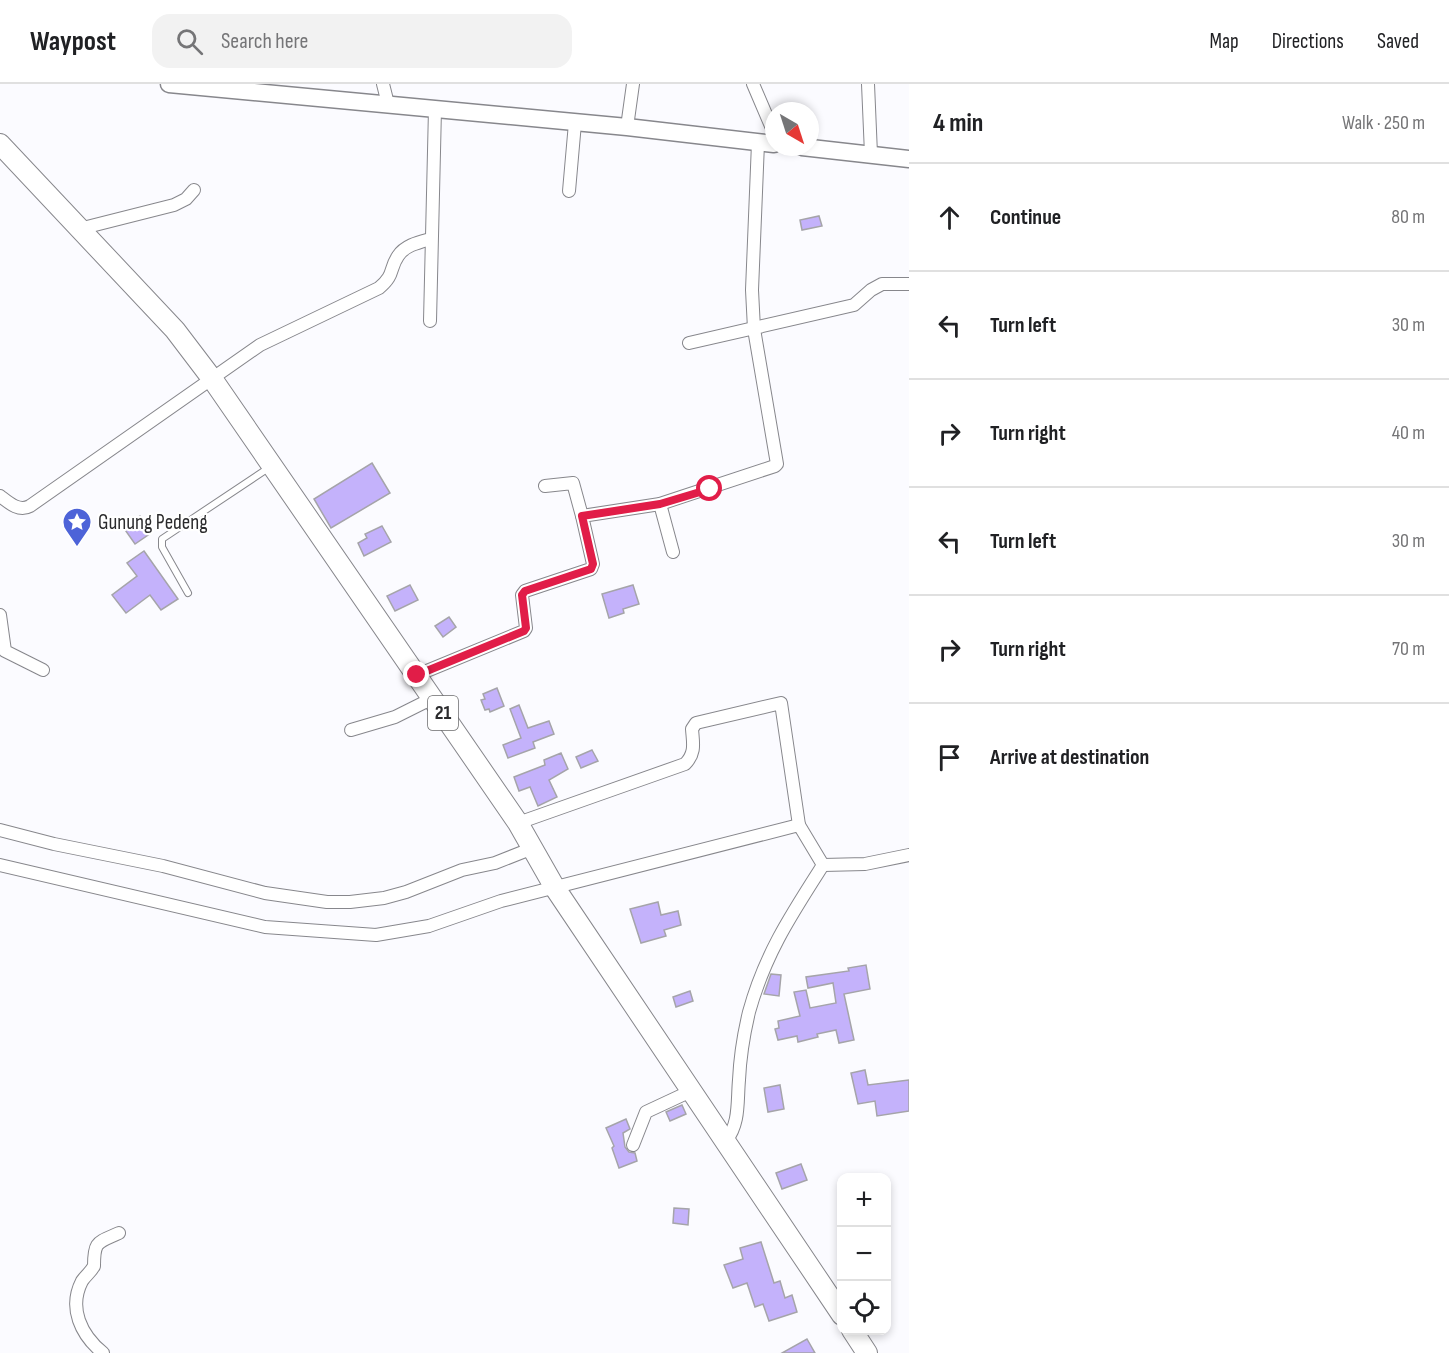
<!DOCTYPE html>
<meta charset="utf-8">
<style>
:root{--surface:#fff;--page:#f2f2f2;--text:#202124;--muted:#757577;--line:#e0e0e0}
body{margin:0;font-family:"Sofia Sans Condensed",sans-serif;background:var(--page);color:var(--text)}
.controls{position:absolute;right:18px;bottom:18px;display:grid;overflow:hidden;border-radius:12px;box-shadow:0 3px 9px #0003}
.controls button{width:54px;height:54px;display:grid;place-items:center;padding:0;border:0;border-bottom:2px solid var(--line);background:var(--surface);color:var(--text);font:30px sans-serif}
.compass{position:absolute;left:765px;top:18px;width:54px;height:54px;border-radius:50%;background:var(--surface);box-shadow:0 3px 9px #0003;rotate:141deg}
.stop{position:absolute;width:18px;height:18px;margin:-14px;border:4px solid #e11d48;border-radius:50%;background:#fff}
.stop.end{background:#e11d48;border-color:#fff;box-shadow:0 2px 6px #0008}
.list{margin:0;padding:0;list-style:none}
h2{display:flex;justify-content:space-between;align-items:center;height:78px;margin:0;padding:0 24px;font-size:26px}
h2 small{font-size:20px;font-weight:400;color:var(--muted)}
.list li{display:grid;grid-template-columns:39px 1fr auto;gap:18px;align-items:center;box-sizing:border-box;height:108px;padding:0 24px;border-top:2px solid var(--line)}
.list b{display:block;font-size:22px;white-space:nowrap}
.list em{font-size:20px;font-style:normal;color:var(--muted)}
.icon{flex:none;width:33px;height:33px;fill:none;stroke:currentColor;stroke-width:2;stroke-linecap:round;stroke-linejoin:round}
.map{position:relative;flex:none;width:909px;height:1269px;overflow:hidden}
header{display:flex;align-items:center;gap:36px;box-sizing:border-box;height:84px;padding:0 30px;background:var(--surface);border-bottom:2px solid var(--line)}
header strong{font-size:28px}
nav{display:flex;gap:33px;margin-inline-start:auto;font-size:21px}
.search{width:420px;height:54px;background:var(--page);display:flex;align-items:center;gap:15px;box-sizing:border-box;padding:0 21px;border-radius:18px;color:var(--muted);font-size:22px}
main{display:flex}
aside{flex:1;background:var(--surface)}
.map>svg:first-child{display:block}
</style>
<header>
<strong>Waypost</strong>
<div class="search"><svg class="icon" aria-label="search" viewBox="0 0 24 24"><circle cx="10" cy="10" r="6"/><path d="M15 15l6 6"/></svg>Search here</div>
<nav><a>Map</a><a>Directions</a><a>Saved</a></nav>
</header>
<main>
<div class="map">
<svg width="909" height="1269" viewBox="0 0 909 1269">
<rect width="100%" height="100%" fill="#fbfbff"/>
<!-- building -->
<g fill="#c4b2fb" stroke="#a5a4a9" stroke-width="1.5">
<path d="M819 132 822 142 802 146 800 136Z"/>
<path d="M372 379 390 409 331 444 314 415Z"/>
<path d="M140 432 151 449 135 460 123 443Z"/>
<path d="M382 442 391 458 364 472 358 459 367 454 365 450Z"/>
<path d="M144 467 178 515 161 526 150 511 126 529 112 511 137 492 127 479Z"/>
<path d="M410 501 418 516 395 527 387 512Z"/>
<path d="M633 501 639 520 623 525 624 529 609 534 602 510Z"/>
<path d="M449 533 456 543 443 553 435 542Z"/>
<path d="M497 604 504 622 490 628 489 625 485 626 481 616 485 615 483 610Z"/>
<path d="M519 621 528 644 549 637 554 650 533 658 535 664 508 674 503 661 521 654 510 625Z"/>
<path d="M592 666 598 677 581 684 576 673Z"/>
<path d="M561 669 568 685 549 696 557 713 538 722 530 703 519 707 514 693 545 681 544 676Z"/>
<path d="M658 818 661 831 678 827 681 841 664 846 666 852 641 859 630 825Z"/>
<path d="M866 881 870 905 844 910 854 956 839 959 836 946 817 950 818 953 798 958 797 952 778 956 775 945 779 944 778 937 800 932 794 908 806 906 810 924 836 919 833 899 808 904 806 893 849 887 848 884Z"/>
<path d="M771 890 781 891 779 912 764 910Z"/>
<path d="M690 907 693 917 676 923 673 913Z"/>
<path d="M865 986 868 1001 909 996V1027L877 1032 875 1017 858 1020 851 989Z"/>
<path d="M780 1001 784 1025 768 1028 764 1004Z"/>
<path d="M682 1021 686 1030 670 1037 666 1028Z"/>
<path d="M626 1035 630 1045 623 1049 625 1063 629 1068 635 1069 637 1077 619 1084 612 1064 614 1062 606 1044Z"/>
<path d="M801 1080 807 1096 782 1105 776 1089Z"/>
<path d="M674 1124 689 1125 688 1141 673 1139Z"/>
<path d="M761 1158 774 1199 780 1197 785 1214 792 1211 797 1228 769 1237 763 1220 755 1223 747 1199 733 1204 724 1181 743 1175 740 1164Z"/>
<path d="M807 1255 815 1269H782Z"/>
</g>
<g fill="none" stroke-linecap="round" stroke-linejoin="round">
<!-- service casing -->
<g stroke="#87878c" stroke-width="8">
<path id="service" d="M188 509 162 463V455L270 383"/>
</g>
<!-- minor casing -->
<g stroke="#87878c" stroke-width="14">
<g id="minor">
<path d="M383 0 388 20"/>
<path d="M753 0 774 49"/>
<path d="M868 0 871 70"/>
<path d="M627 43 633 0"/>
<path d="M569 107 575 39"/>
<path d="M79 145 174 121 186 115 194 106"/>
<path d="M430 237 435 25"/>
<path d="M689 259 854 221 871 206 882 200H909"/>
<path d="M545 402 573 399 582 432"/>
<path d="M0 412C9 419 19 428 30 422L260 261 379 204C395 191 389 185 398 172 405 161 420 158 431 155"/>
<path d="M660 420 673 468"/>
<path d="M0 531 5 567 43 586"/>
<path d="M417 591 524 547 526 544 522 511 525 507 591 485 593 480 582 432 660 420 775 382 777 380 754 245 752 206 758 59"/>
<path d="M351 646 395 633 433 614"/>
<path d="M518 739 685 680C696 669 693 659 692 645L696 639 781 619 799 741"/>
<path d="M0 746 54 760 163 782 265 809 327 818H350L384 814 406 808 462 786 495 779 533 764"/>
<path d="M0 781 265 843 376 851 429 842 501 817 799 741 823 781C791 831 765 870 749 928 744 949 740 974 739 996 737 1018 740 1039 726 1057"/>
<path d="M823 781 865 780 909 771"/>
<path d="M633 1061 646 1028 691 1007"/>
<path d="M103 1269C81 1251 68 1224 82 1197 86 1191 91 1188 94 1182 94 1157 97 1159 119 1149"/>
</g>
</g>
<!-- secondary casing -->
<g stroke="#87878c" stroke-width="19">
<g id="secondary">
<path d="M169 0 627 43 774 60"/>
<path d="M802 63 909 75"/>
</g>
</g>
<!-- trunk casing -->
<g stroke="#87878c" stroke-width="22">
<g id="trunk">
<path d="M0 60 175 246 213 296 518 739 555 804 842 1231"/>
<path d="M852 1246 867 1269"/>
</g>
</g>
<!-- service -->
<use href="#service" stroke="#fff" stroke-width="6"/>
<!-- minor -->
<use href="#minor" stroke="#fff" stroke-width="12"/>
<!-- secondary -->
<use href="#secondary" stroke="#fff" stroke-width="16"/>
<!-- trunk -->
<use href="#trunk" stroke="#fff" stroke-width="20"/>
</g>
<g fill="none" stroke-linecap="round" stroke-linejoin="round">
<!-- route -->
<path stroke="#e11d48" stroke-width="8" d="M417 591 524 547 526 544 522 511 525 507 591 485 593 480 582 432 660 420 710 405"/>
</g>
<!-- icons -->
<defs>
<g id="sight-pin" transform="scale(1.5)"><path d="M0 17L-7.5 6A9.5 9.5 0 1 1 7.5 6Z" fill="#4d63d8" stroke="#fff"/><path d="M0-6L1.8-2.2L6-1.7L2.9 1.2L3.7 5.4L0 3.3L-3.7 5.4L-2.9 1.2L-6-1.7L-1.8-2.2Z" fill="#fff"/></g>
</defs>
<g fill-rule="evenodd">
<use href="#sight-pin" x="77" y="438"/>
</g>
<g text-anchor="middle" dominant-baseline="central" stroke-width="4.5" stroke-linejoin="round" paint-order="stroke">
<!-- shield labels -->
<rect fill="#fff" stroke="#6b6b6c" stroke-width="1.5" x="428" y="612" width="30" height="34" rx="4.5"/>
<g font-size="20" font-weight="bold" fill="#2b2b2d">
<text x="443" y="629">21</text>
</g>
<!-- poi labels -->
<g font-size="21" fill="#2b2b2d" stroke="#fff" text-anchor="start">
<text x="98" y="438">Gunung Pedeng</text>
</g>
</g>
</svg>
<div class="controls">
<button>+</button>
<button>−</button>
<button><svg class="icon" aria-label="locate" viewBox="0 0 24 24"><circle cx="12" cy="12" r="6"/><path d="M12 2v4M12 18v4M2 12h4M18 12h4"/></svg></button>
</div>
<svg class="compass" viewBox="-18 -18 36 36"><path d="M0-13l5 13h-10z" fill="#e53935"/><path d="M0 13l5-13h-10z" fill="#757577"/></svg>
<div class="stop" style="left:710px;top:405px"></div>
<div class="stop end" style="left:417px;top:591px"></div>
</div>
<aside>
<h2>4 min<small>Walk · 250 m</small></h2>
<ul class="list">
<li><svg class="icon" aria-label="ahead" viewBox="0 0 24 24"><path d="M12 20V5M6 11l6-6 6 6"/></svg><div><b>Continue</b></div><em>80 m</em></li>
<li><svg class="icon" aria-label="left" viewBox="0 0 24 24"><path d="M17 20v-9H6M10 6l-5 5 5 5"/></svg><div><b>Turn left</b></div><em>30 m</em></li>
<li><svg class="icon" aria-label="right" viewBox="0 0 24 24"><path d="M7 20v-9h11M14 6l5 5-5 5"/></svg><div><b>Turn right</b></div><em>40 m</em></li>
<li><svg class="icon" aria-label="left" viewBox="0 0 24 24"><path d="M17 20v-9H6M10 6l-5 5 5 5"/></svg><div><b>Turn left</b></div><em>30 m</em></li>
<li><svg class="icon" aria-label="right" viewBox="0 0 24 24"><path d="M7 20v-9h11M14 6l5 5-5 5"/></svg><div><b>Turn right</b></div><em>70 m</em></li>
<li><svg class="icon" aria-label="arrive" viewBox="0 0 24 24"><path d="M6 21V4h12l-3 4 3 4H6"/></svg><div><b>Arrive at destination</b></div></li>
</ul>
</aside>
</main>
